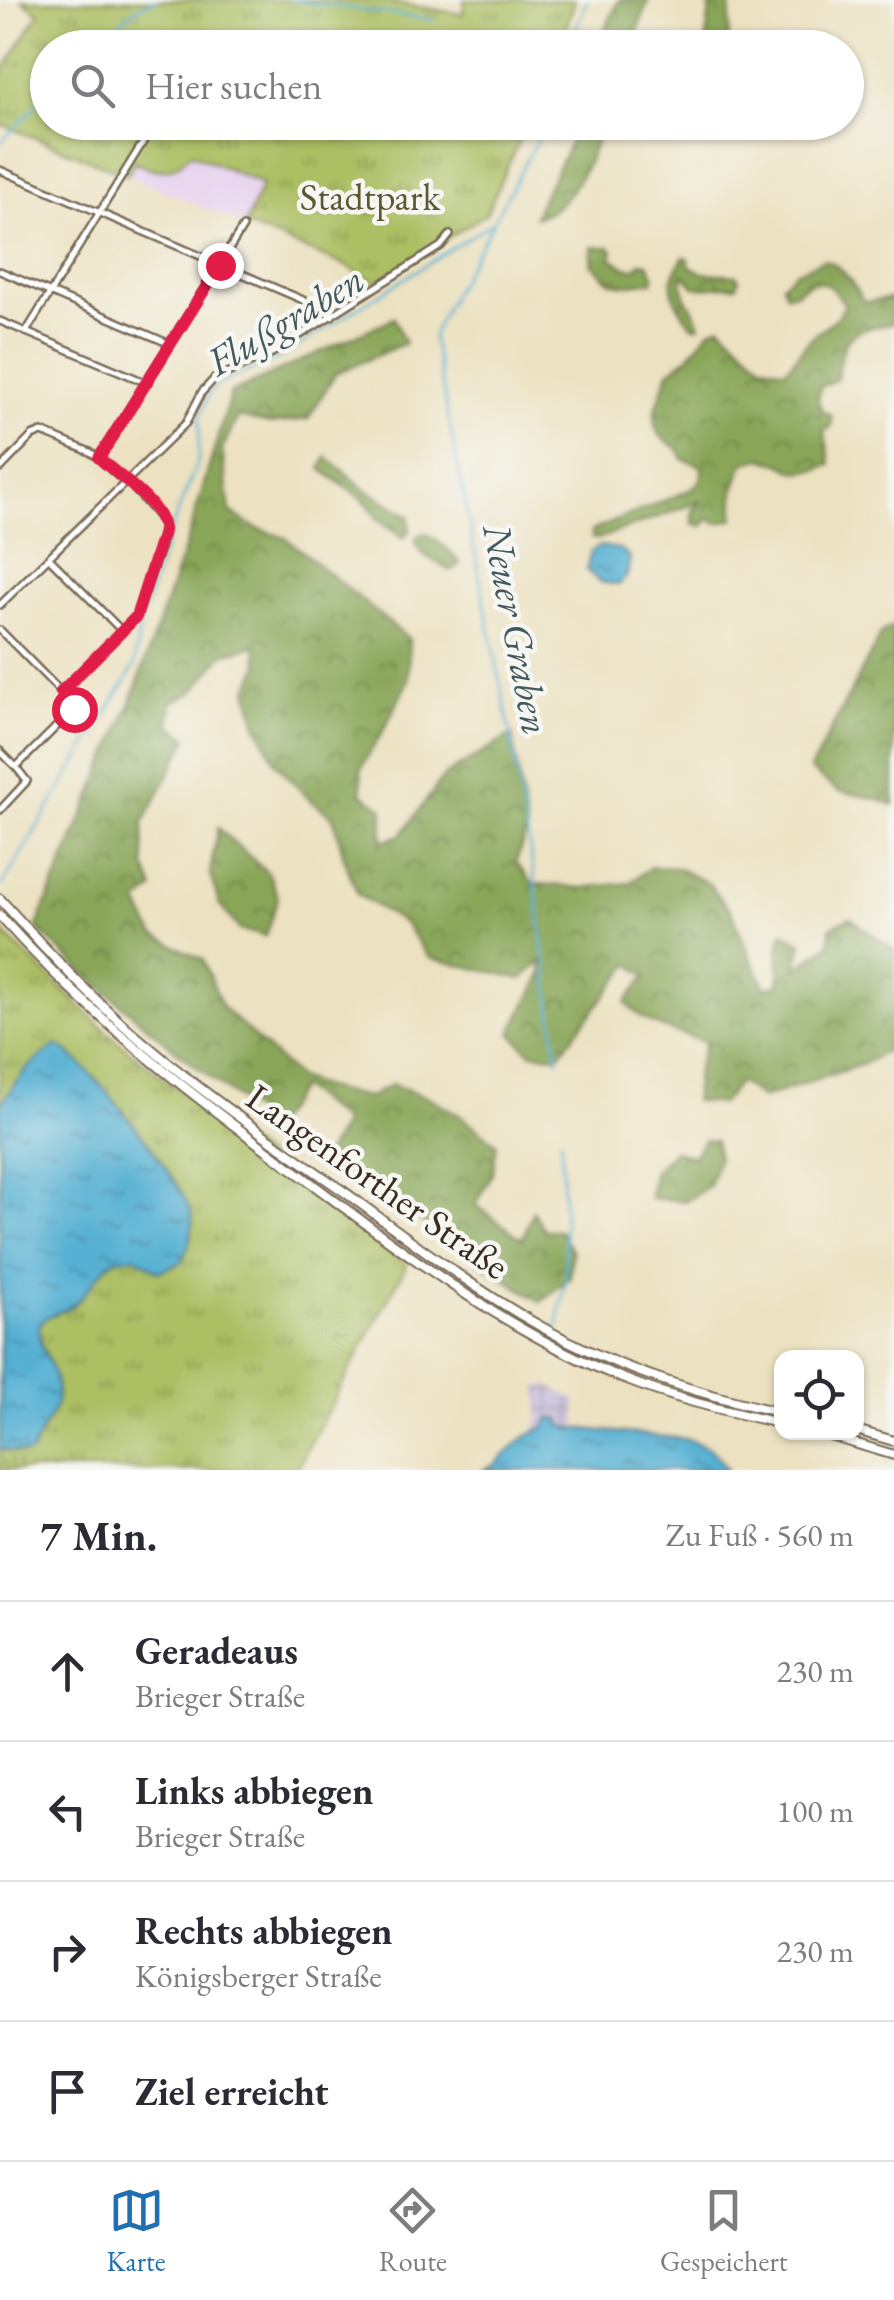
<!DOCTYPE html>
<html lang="de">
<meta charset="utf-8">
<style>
:root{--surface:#fff;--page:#f7f7f7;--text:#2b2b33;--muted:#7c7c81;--line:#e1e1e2;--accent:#1f6fb2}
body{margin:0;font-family:"EB Garamond",serif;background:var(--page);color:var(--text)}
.controls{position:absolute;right:30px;bottom:30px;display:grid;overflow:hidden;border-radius:20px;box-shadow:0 2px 8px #0004}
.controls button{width:90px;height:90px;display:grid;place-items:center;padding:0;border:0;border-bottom:2px solid var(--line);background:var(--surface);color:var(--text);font:50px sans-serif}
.stop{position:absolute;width:30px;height:30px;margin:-22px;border:8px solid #e11d48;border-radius:50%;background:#fff}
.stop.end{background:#e11d48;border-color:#fff;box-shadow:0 2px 10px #0008}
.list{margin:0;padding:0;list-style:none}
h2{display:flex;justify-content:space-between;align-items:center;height:130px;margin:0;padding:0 40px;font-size:42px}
h2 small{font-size:32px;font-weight:400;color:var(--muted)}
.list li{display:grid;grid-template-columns:65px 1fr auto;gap:30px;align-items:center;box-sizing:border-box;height:140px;padding:0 40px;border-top:2px solid var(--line)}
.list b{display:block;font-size:38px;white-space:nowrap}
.list p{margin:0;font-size:32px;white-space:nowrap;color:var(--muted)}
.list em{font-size:32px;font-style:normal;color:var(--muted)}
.icon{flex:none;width:55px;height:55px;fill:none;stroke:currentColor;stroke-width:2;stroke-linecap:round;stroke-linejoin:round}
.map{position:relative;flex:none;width:894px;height:1470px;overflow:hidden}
.search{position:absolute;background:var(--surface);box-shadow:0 2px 8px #0004;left:30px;right:30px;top:30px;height:110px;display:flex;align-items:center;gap:25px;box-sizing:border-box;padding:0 35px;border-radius:55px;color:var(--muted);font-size:38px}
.sheet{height:690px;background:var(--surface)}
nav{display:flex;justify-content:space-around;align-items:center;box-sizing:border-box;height:140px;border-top:2px solid var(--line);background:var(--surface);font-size:28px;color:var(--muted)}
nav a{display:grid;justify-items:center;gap:5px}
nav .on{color:var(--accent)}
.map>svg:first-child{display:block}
</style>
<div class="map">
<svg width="894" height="1470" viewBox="0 0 894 1470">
<defs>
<pattern id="industrial-grid" width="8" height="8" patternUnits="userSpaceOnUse" patternTransform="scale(2.5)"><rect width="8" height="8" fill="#c8bfd8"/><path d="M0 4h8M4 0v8" fill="none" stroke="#ada4b9"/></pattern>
<pattern id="forest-crowns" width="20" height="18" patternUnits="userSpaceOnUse" patternTransform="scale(2.5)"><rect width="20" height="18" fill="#89a659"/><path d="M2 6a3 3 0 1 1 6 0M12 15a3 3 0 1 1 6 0" fill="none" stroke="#718749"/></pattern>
<pattern id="park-tufts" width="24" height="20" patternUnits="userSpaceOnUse" patternTransform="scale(2.5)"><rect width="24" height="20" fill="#acbf63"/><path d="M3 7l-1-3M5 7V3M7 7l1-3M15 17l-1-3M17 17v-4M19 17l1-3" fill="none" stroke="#8d9b51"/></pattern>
<pattern id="water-ripples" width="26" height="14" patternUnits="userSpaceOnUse" patternTransform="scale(2.5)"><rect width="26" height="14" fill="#55b0d3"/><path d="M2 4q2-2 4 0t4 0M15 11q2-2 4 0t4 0" fill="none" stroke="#488fab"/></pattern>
</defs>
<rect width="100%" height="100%" fill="#f6f6f2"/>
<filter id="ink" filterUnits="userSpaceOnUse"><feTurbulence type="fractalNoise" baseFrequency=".01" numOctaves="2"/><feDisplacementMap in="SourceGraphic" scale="20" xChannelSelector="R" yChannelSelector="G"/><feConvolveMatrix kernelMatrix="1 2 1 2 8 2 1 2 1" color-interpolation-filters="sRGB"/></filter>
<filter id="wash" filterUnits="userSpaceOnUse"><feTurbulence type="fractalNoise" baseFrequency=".0048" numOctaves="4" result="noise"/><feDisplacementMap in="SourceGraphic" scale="40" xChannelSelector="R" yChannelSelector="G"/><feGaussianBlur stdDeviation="2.25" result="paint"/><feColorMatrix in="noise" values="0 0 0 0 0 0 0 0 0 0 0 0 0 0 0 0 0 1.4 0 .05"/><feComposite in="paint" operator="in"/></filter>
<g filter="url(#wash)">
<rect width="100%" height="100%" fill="#ece1c0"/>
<!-- built -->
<path fill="#e7d2ef" d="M190 153 262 184 245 225 127 175 135 162Z"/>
<!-- industrial -->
<path fill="url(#industrial-grid)" d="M538 1386H549L576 1400 577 1428H544L535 1431 539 1419Z"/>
<!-- forest -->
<g fill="url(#forest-crowns)" stroke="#62683c" stroke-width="2.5">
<path d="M619 0H649L631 47H597Z"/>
<path d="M711 0H731L728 47H705Z"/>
<path d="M575 123H603C592 154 572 211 534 217 545 184 569 157 575 123Z"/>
<path d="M592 247H610L613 250 611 258 626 267 635 269 641 262 648 263 654 275 653 282C639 281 624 289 610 281 603 277 599 269 591 264Z"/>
<path d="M683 257 689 258V265L703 273 736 275 739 279 737 286C722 285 709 289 694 287L683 273C680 302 694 302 700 326H694C683 316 670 297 672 281 673 274 680 264 683 257Z"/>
<path d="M823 260C843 264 853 285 864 302L894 298V321L891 324C847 330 843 335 837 379L820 387 818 401 823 412 830 414 832 420 830 428 824 430 831 465 816 470 796 472 780 463 763 459 744 463 734 489V519L718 523 709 519 703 526 693 524V510L702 501 598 539 592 538 591 531 692 489 701 480 702 466 683 459 678 449 661 437 655 427V412L669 371 688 357 710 330 720 325 762 364 785 370 811 338 837 317 845 306C833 285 817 271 796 293L786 294 782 284 795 272Z"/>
<path d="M394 318 405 343 335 374 308 419 270 424 238 417 222 449 230 512 256 528 286 538 409 639 408 681 387 724 361 768 362 794 383 808 382 841 401 835 444 776 512 735 527 829 516 862 532 883 581 888 629 883 651 867 678 868 708 883 731 911 753 963 767 989 780 982 778 952 783 932 802 943 796 969 830 944V927L850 918 894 950V1046L863 1064 762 1098 739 1082 721 1104 694 1101 697 1069 706 1042C678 1032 645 1027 626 1002L646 976 630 964 558 1056 531 1053 511 1033 542 975 543 961 522 979 429 958 405 924 358 895 345 861 333 817 307 797 275 762 256 722 248 689 259 666 256 646 225 653 192 693 172 702 170 724 188 738 143 824 145 866 154 889 138 903 154 935 203 960 222 1007 298 1078 336 1091 369 1097 392 1084 430 1098 460 1115 497 1144 493 1171 476 1205 522 1239 533 1211 544 1230H559L572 1251 570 1278 541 1302 494 1272 371 1186 321 1162 344 1122 300 1087 274 1126C190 1064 111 999 36 928L131 702 188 538 231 393Z"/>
<path d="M327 457 363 488 409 516 410 531 403 538 378 519 366 502 321 469Z"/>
<path d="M426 533 450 551 460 564 451 571 423 554 415 541 419 535Z"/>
<path d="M894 626V805L878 799 838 791 810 770 882 632Z"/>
<path d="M218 828 269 874 278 897 266 936 240 930 219 904 210 872Z"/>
<path d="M704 1140 715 1141 718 1159 709 1186 686 1201 650 1198 653 1172 674 1151 693 1156Z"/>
</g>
<!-- park -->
<g fill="url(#park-tufts)" stroke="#747440" stroke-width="2.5">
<path d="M22 0H375L463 14 464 0H575L560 47 48 48V122L527 123 486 214 377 282 342 264 245 225 262 184 191 153C172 174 160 174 135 162L127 175 0 124V76L39 13Z"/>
<path d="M0 930 116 1040 180 1091 407 1264 296 1470H0Z"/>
</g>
<!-- water -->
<g fill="url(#water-ripples)" stroke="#486d78" stroke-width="2.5">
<path d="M601 546 619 549 630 558 627 576 618 585 600 582 586 570 591 551Z"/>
<path d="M56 1045C82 1052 189 1189 192 1217 194 1234 188 1247 182 1262L159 1272 136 1257C130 1258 119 1258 113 1261 99 1269 87 1297 70 1307 60 1314 43 1314 39 1328 35 1343 63 1376 56 1403 52 1419 37 1435 32 1452L24 1454 0 1449V1104L27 1068Z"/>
<path d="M550 1419H559L565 1427 688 1439 707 1447 718 1456 727 1470H482L494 1465 527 1435 544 1428Z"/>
</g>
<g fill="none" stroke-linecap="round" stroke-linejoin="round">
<!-- stream -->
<g stroke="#55b0d3" stroke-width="2.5">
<path d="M290 0 433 20"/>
<path d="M95 48C113 30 131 6 156 0"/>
<path d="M568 48 587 0"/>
<path d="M0 143 48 94"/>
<path d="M493 223 455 289 433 334V340L508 721 535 880 558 1060"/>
<path d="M2 886 134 667 140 623 168 537 198 461 200 415 211 390 216 385 281 357 493 222 547 122"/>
<path d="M557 1328 566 1278 561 1140"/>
</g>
</g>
</g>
<g filter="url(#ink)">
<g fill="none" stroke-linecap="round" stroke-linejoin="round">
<!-- minor casing -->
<g stroke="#796a57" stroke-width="10">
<g id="minor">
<path d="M0 170 324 309 332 316"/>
<path d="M0 271 170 344"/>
<path d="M0 321 147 383"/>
<path d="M26 332 148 134"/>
<path d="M99 458 243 227"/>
<path d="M0 469 32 436 42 432 90 452 99 458 120 478 131 485 163 522 161 545 136 617 61 692"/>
<path d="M49 558 122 631"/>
<path d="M0 605 186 423 202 392 214 379 272 353 441 246 450 235"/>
<path d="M0 630 61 692 74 709 16 767 27 781 0 810"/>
<path d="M0 751 16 767"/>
</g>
</g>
<!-- secondary casing -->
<g stroke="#796a57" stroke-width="12">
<g id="secondary">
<path d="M0 899C41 944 82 989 128 1029 196 1089 272 1141 346 1193 409 1239 472 1288 540 1326 616 1369 697 1393 782 1413"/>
<path d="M0 916C88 1015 185 1090 291 1168 396 1246 499 1328 622 1378 674 1399 727 1411 782 1424"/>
<path d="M856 1430 894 1441"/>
<path d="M817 1432 894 1455"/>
</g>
</g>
<!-- minor -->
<use href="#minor" stroke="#fff" stroke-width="5"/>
<!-- secondary -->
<use href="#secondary" stroke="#fff" stroke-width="8"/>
</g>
</g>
<g fill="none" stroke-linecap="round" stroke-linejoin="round" filter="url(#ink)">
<!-- route -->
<path stroke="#e11d48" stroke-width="12" d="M74 709 61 692 136 617 164 529C160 502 118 476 99 458L220 265"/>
</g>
<g text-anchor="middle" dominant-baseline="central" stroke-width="9" stroke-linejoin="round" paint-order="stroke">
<!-- park labels -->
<g font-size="38" fill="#5d5733" stroke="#f6f6f2">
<text x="370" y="196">Stadtpark</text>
</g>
<!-- street labels -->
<g font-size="38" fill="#3b2a1e" stroke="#f6f6f2">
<text transform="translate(378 1181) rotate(35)">Langenforther Straße</text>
</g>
<!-- water labels -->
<g font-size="40" font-style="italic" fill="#44595d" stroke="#f6f6f2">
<text transform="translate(285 320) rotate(-31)">Flußgraben</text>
<text transform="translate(517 629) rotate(79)">Neuer Graben</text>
</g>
</g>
</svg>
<div class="controls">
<button><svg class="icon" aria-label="locate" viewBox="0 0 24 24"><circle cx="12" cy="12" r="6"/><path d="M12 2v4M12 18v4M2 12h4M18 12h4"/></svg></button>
</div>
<div class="stop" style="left:74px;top:709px"></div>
<div class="stop end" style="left:220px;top:265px"></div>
<div class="search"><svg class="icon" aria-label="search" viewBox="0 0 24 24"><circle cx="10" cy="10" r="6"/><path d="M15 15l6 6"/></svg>Hier suchen</div>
</div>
<section class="sheet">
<h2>7 Min.<small>Zu Fuß · 560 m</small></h2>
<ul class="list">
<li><svg class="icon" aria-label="ahead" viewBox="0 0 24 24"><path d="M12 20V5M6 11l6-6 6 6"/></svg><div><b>Geradeaus</b><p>Brieger Straße</p></div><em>230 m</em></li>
<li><svg class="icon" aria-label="left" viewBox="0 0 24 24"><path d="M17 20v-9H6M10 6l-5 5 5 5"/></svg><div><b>Links abbiegen</b><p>Brieger Straße</p></div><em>100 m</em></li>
<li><svg class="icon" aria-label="right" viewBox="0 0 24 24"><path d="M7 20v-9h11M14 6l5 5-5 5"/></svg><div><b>Rechts abbiegen</b><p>Königsberger Straße</p></div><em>230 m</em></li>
<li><svg class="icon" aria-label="arrive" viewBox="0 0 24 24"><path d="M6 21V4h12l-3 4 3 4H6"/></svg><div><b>Ziel erreicht</b></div></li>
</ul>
</section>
<nav>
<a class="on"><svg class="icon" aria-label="map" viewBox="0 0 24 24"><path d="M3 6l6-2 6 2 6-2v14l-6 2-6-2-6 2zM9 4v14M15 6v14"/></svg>Karte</a>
<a><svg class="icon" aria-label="directions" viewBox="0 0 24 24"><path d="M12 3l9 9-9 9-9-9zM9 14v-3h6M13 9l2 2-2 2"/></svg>Route</a>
<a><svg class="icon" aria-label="saved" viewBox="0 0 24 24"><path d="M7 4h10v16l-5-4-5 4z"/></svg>Gespeichert</a>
</nav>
